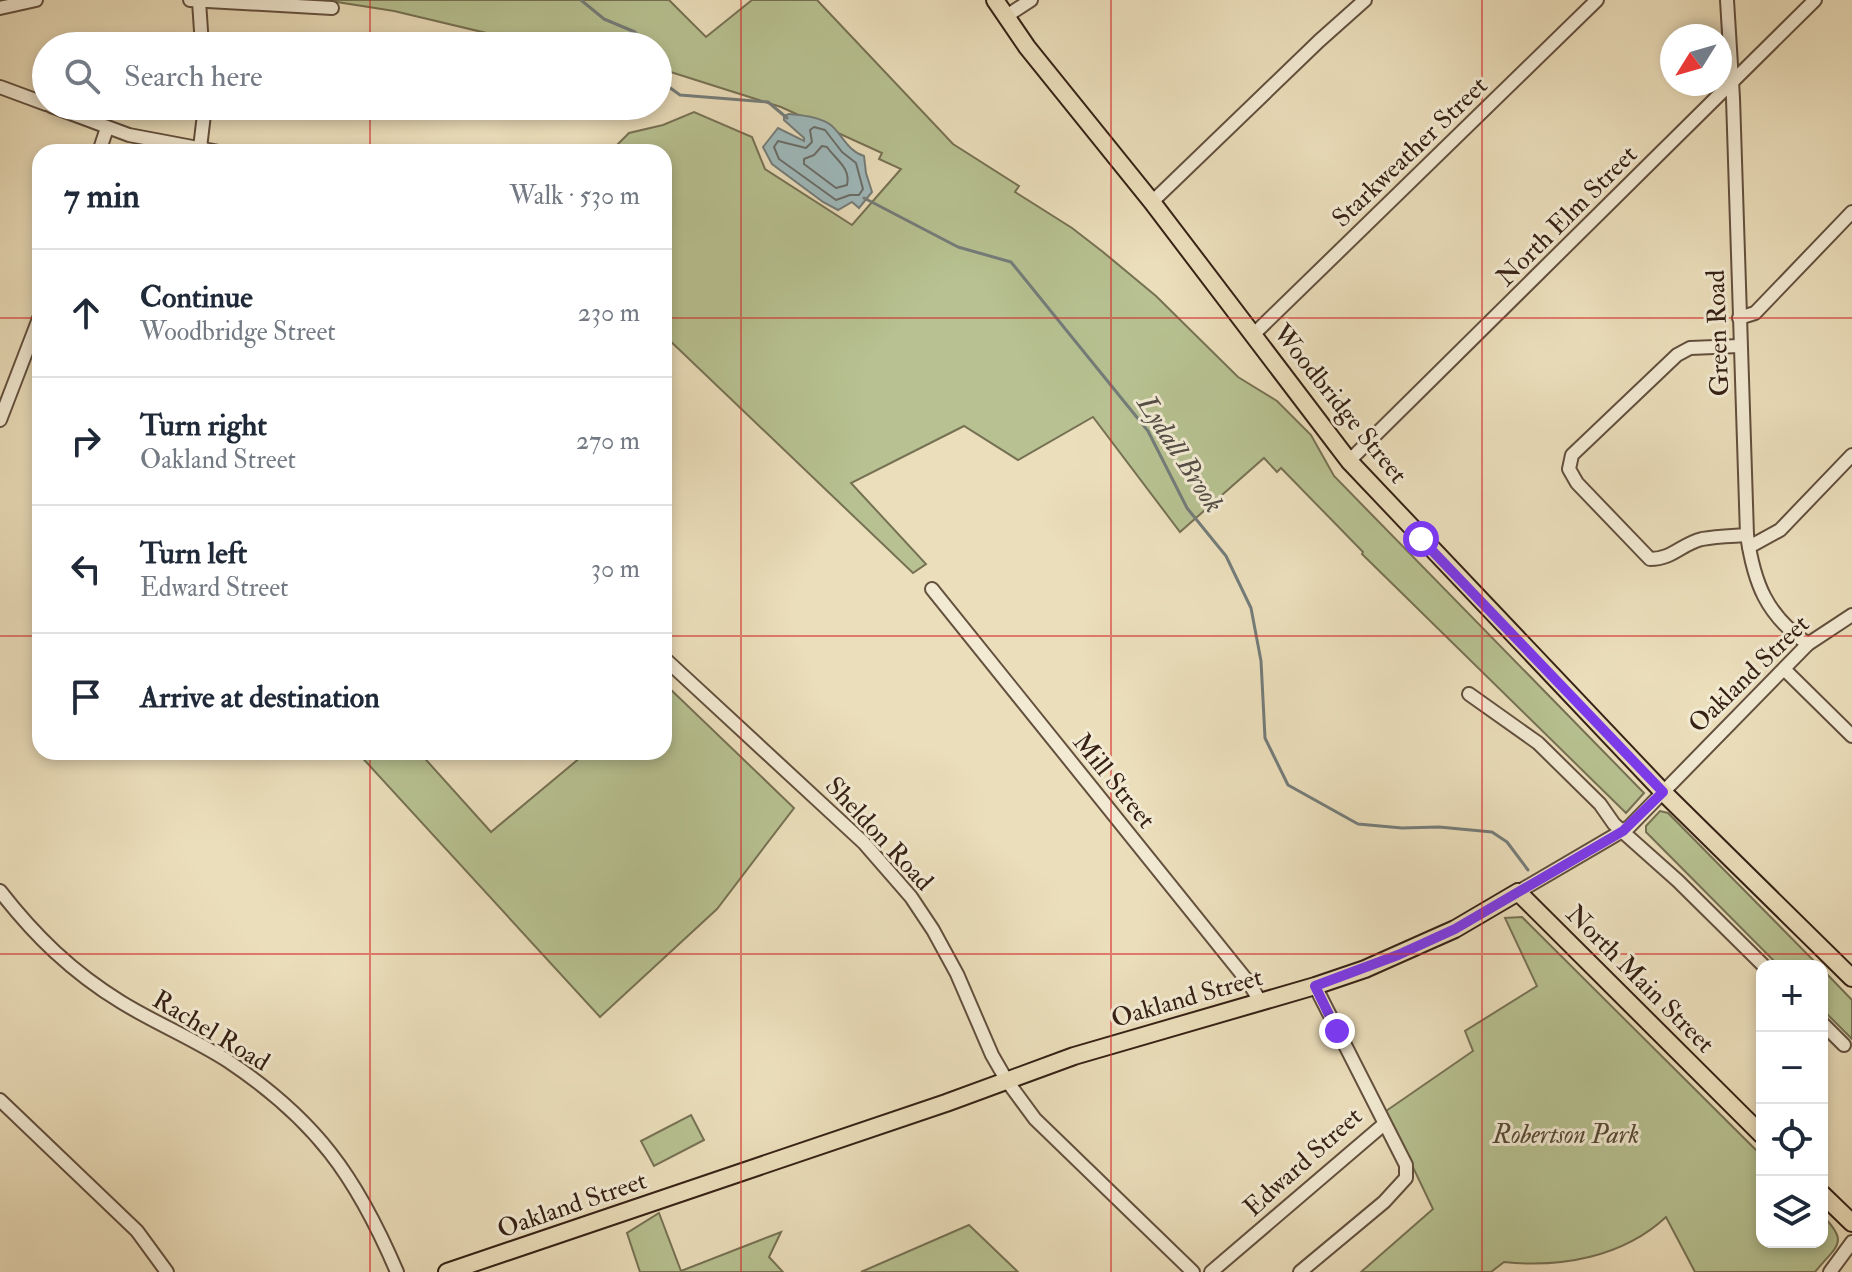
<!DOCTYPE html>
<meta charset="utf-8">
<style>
:root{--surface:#fff;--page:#f2f2f3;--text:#1f2937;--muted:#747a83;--line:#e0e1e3}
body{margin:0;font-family:"IM FELL Double Pica",serif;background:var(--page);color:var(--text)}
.controls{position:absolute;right:24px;bottom:24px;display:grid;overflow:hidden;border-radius:16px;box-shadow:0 4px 12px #0003}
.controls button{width:72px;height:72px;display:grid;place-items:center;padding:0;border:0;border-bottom:2px solid var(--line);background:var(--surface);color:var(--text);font:40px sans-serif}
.compass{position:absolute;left:1660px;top:24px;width:72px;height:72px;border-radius:50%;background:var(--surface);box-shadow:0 4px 12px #0003;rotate:233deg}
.stop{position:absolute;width:24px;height:24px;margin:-18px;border:6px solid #7c3aed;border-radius:50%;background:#fff}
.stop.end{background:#7c3aed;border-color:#fff;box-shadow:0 2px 8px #0008}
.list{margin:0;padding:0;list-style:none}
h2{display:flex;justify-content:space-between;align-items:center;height:104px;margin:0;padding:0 32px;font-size:34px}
h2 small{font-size:26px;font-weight:400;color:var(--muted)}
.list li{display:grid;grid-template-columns:52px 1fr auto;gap:24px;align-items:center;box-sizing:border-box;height:128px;padding:0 32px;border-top:2px solid var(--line)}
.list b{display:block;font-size:30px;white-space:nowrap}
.list p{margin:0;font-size:26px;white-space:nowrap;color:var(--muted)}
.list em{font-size:26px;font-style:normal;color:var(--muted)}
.icon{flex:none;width:44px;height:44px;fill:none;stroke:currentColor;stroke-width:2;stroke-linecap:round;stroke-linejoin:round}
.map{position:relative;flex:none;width:1852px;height:1272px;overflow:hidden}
.search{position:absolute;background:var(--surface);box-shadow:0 4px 12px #0003;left:32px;top:32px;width:640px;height:88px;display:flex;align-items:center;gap:20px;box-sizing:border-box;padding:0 28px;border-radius:44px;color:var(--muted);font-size:30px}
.panel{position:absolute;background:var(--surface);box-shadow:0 4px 12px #0003;left:32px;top:144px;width:640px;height:616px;border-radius:24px}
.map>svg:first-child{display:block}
</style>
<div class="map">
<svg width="1852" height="1272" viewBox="0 0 1852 1272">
<rect width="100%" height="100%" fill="#ebdebb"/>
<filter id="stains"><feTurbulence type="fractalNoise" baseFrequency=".0025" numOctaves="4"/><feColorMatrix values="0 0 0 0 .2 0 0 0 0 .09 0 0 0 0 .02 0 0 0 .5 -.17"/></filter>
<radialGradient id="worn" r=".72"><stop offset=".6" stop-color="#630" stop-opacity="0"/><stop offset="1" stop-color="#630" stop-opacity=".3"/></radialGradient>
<!-- green -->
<g fill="#b7c191" stroke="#767153" stroke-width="2">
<path d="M324 0H669L706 37 752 0H817L953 144 1019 186 1015 192 1072 228 1103 252 1156 296 1238 377 1277 401 1311 435 1334 476 1644 793 1626 813 1362 554 1363 552 1281 468 1277 472 1264 458 1180 532 1093 417 1018 460 964 426 851 483 926 564 913 573 664 335V152H610L629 133 663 125 694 112 752 137 765 169 852 225 901 169 879 159 882 153 781 107 658 68V46H541L394 11Z"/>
<path d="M667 686 794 808 717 909 600 1017 357 752H419L491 832 587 752H664V689Z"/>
<path d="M1660 811 1668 813 1819 966H1779L1646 832V826Z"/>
<path d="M1522 917 1762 1156V1242H1822V1215C1850 1243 1837 1245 1815 1272H1695L1666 1217C1623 1257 1561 1268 1504 1262L1491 1272H1361L1433 1209 1386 1111 1473 1051 1465 1031 1537 986 1505 918Z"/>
<path d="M1822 969 1852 1000V1039L1822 1009Z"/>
<path d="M691 1115 704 1140 654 1166 641 1141Z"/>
<path d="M659 1213 681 1271 781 1232 769 1257 783 1272H640L627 1233Z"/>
<path d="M969 1225 1018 1272H861Z"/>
</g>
<!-- water -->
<path fill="#9eb9bc" stroke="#747c79" stroke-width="2" d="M789 114C803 115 822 117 832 126 843 136 848 151 864 156L866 173 872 192 859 208 852 202 838 210 823 202 772 164 763 147 778 128 804 141V138L784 120V116Z"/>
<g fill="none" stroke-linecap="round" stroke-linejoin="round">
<!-- shore -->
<g stroke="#6a6d68" stroke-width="2">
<path d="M814 127 825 130 842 152 856 163 863 189 859 195H850L836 200 779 159 774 147 778 141 806 148 812 142 810 130Z"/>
<path d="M822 146 827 147C836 160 851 168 847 185L836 188 804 164V159L814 155Z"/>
</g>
<!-- stream -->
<g stroke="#747c79" stroke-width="3">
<path d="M581 0 604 19 635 32 648 46"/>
<path d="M658 79 680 95 768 102 787 118"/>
<path d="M864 198 958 247 1011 262 1148 431 1187 508 1226 556 1251 608 1261 661 1265 738 1288 785 1358 824 1402 828 1439 827 1492 832 1507 842 1528 870"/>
</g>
<!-- minor casing -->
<g stroke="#63503e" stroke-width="16">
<g id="minor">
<path d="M190 0 332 8"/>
<path d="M1727 0 1733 98 1747 535C1754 583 1766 615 1808 644"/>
<path d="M199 1 202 46"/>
<path d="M0 8 36 0"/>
<path d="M1005 17 1031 0"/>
<path d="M0 87 46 104"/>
<path d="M51 106 129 135 219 152"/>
<path d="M200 148 205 106"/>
<path d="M99 152 107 128"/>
<path d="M1152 202 1319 41 1365 0"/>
<path d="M1739 318 1755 313 1852 212"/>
<path d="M1253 335 1597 0"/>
<path d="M1739 346 1690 348 1677 355 1572 455 1569 469 1577 483 1650 559C1673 559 1681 544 1702 539 1717 536 1733 536 1747 535"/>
<path d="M0 420 40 316"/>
<path d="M1349 461 1815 0"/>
<path d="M1749 547 1780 530 1852 455"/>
<path d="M932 589 1249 983 1260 1001"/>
<path d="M664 658 864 843 911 897 933 930 957 974 992 1055 1007 1081 1035 1119 1193 1272"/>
<path d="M1785 670 1852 736"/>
<path d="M1469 694 1538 743 1600 804 1614 824 1678 881 1764 966"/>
<path d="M0 891C35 936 72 972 121 1002 155 1023 194 1039 228 1061 316 1120 356 1176 397 1272"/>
<path d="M1518 892 1629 827 1808 644 1852 615"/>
<path d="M1822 1023 1844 1045"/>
<path d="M0 1100 137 1231 167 1272"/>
<path d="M1211 1272 1383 1125"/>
<path d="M1300 1272 1384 1202 1406 1178V1165L1315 986"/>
<path d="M1830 1272 1852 1242"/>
</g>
</g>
<!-- major casing -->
<g stroke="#362115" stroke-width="20">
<g id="major">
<path d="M995 0 1027 47 1152 202 1349 461 1663 792 1852 978"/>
<path d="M1822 1194 1852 1223"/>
<path d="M447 1272 946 1103 1074 1056 1315 986 1365 969 1455 929 1518 892 1762 1135"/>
</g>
</g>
<!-- minor -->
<use href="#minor" stroke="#f2ead3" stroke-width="12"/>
<!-- major -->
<use href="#major" stroke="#ebdebb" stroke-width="16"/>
</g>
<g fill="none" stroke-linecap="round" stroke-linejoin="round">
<!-- route -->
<path stroke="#7c3aed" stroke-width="10" d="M1337 1031 1315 986 1398 955 1455 929 1623 831 1663 792 1421 539"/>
</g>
<!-- grid -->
<path fill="none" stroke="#d62828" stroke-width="2" stroke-opacity="0.55" d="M370 0V46M741 0V1272M1111 0V1272M1482 0V1272M370 106V152M0 318H40M664 318H1852M0 636H40M664 636H1852M370 752V1272M0 954H1852"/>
<g text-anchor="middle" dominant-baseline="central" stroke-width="6" stroke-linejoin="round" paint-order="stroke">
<!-- street labels -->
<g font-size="26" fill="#362115" stroke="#f2ead3">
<text transform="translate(1410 152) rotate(-44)">Starkweather Street</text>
<text transform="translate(1567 216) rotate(-45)">North Elm Street</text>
<text transform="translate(1718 333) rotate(-92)">Green Road</text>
<text transform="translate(1340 404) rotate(51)">Woodbridge Street</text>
<text transform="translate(1749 674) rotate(-44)">Oakland Street</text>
<text transform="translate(1114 781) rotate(51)">Mill Street</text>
<text transform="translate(879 834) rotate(47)">Sheldon Road</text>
<text transform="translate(1640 979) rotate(45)">North Main Street</text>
<text transform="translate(1187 998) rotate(-16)">Oakland Street</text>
<text transform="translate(211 1031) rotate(31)">Rachel Road</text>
<text transform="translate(1303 1162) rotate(-42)">Edward Street</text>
<text transform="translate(572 1205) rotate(-19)">Oakland Street</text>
</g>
<!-- park labels -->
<g font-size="26" font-style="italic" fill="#564934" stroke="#f2ead3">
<text x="1566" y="1135">Robertson Park</text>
</g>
<!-- water labels -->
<g font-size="28" font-style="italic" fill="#554f47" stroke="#f2ead3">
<text transform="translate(1180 454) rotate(57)">Lydall Brook</text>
</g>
</g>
<rect width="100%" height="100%" filter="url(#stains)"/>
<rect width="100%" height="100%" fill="url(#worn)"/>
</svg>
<div class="controls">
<button>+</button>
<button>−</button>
<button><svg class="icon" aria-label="locate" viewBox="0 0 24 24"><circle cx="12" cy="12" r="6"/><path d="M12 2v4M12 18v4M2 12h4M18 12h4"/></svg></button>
<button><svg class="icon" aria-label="layers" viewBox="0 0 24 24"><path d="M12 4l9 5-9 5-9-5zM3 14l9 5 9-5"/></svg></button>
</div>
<svg class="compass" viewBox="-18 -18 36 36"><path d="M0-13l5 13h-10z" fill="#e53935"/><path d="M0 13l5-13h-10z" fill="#747a83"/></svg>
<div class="stop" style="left:1421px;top:539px"></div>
<div class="stop end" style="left:1337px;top:1031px"></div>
<div class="search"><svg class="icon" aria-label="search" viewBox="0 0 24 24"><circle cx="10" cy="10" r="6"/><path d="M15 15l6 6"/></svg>Search here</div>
<section class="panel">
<h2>7 min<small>Walk · 530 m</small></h2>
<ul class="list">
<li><svg class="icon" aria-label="ahead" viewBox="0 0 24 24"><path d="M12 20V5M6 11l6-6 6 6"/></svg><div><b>Continue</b><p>Woodbridge Street</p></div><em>230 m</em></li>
<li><svg class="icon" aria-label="right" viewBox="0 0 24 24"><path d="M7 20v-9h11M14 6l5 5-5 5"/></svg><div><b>Turn right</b><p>Oakland Street</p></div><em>270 m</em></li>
<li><svg class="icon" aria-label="left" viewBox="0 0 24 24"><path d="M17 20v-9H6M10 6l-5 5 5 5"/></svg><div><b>Turn left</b><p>Edward Street</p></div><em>30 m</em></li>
<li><svg class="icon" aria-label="arrive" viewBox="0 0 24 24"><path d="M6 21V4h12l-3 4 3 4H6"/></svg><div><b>Arrive at destination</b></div></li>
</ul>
</section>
</div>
